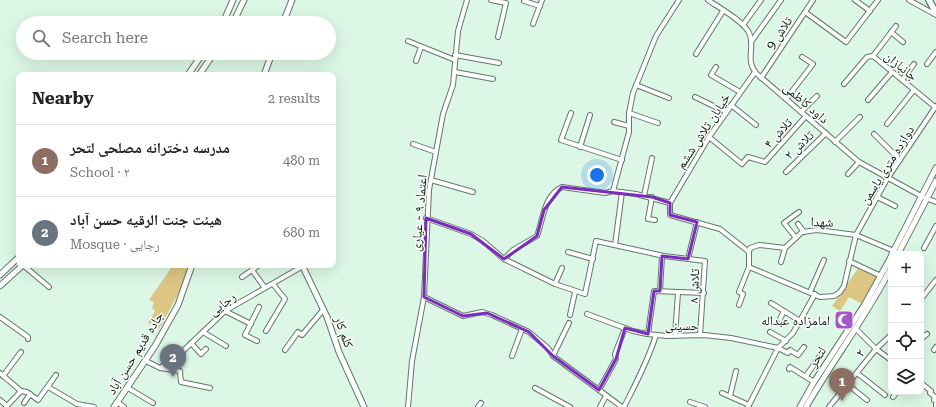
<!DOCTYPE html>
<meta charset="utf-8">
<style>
:root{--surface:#fff;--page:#f6f6f6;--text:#222;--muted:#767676;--line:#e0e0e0;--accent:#0f766e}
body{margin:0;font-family:"Roboto Serif","Noto Naskh Arabic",serif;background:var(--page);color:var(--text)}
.controls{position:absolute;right:12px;bottom:12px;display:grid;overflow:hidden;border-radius:8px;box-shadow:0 4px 16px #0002}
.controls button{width:36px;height:36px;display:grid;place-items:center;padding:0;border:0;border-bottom:1px solid var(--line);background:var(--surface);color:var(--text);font:20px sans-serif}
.you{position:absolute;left:597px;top:175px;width:14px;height:14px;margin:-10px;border:3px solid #fff;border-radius:50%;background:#1a73e8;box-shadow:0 0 0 6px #1a73e833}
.badge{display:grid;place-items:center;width:26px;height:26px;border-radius:50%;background:var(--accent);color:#fff;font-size:13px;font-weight:700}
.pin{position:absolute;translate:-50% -33px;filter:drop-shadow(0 1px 2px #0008)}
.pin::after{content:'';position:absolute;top:21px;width:14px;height:12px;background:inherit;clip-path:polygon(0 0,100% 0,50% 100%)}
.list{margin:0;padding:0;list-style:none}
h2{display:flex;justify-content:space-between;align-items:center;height:52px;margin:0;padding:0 16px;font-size:17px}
h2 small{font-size:13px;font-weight:400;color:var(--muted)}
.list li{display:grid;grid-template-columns:26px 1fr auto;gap:12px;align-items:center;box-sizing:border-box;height:72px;padding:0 16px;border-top:1px solid var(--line)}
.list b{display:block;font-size:15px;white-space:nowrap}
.list p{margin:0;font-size:13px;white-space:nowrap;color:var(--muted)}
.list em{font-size:13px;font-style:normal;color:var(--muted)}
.icon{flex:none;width:22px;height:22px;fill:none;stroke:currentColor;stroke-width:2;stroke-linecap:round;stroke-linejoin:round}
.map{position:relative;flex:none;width:936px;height:407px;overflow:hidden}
.search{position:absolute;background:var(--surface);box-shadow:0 4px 16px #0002;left:16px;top:16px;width:320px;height:44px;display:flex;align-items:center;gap:10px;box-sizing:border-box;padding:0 14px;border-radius:22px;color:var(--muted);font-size:15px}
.panel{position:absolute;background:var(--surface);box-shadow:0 4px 16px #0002;left:16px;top:72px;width:320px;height:196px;border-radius:8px}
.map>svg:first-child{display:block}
</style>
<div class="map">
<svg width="936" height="407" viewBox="0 0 936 407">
<rect width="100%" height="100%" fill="#dcf7e5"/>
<!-- green -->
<g fill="#ddc683">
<path d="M173 265H188L182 287 159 329 148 323 155 311 152 308 154 302 149 300Z"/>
<path d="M859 267 879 278 864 305 849 297 840 311 832 306Z"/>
</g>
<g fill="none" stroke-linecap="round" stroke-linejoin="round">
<!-- minor casing -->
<g stroke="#617868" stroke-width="6">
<g id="minor">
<path d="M491 0 506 3 498 37"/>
<path d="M708 0C718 7 745 22 749 33 756 47 744 60 757 74L859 162 923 197"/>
<path d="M855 0 870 11"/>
<path d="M909 0 936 15"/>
<path d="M524 1 540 6"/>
<path d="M805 12 846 42 878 0"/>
<path d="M533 24 542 0"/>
<path d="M743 25 761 0"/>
<path d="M891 32 903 42"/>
<path d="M408 41 455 60"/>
<path d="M751 42 781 0"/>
<path d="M696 54 723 11"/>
<path d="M455 55 499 63"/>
<path d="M873 56 935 107"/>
<path d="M416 61 421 47"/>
<path d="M927 64 936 52"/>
<path d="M716 67 711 75 740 92"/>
<path d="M455 72 493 79"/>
<path d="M761 78 813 0"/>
<path d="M902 80 914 64"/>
<path d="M844 84 867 57 873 56 896 26"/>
<path d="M636 85 669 98"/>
<path d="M695 97 726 112"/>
<path d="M786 99 813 64 802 57"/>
<path d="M868 100 892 72"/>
<path d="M731 105 756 125"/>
<path d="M801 112 817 96"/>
<path d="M571 113 561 140 622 160"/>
<path d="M629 113 658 123"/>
<path d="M614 122 629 126"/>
<path d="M887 124 914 90"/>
<path d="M874 134 900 160"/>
<path d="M709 137 742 164 748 157 765 162 806 116"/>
<path d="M835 142 860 117"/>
<path d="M413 144 436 152"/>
<path d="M580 147 590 115"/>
<path d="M786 172 826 133"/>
<path d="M848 174 859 162"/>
<path d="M431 180 473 192"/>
<path d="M613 191 629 132V113L633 93 656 36 679 0"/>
<path d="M644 196 652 158"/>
<path d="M652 197 648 219 655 220"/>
<path d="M877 197 895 206"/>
<path d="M928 199 936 202"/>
<path d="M670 203 709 137 755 72"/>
<path d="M426 218 471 234 483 241 504 259 513 250 537 236C543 220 544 195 562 187L605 193 613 191 636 194 670 203V215L720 229 749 252"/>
<path d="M798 224 804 232"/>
<path d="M796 238 784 223 799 212"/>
<path d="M615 245 622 192"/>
<path d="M924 248 936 226"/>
<path d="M568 252 593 259"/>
<path d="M749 252 750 248 759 245 785 248 802 232 817 230 856 235 894 251"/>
<path d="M504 259 555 284 585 294 596 241 664 256 705 261 700 335"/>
<path d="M688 259 697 222"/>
<path d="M849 261 881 276"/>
<path d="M781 262 785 248"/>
<path d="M23 265 49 287"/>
<path d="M749 267V252"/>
<path d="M252 270 265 288"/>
<path d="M242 277 259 265"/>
<path d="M555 284 562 268"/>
<path d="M660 291 662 256"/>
<path d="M810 292 824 260"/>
<path d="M424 297 463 316 482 312 492 315 529 332 548 348 553 356 622 407"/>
<path d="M921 299 936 280"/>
<path d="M771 303 800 321"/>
<path d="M739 305 743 294 739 292 749 267 820 297 834 296 840 292 844 286 856 235 887 179 936 106"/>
<path d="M225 311 251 324"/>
<path d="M587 314 633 331 647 334 667 336 704 335 731 338 778 348 788 353 790 350 798 355 804 347"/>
<path d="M570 315 575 292"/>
<path d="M0 317 28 337V339"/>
<path d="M780 319 784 311"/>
<path d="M856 329 876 349 891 360"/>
<path d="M266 331 285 299 273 284"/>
<path d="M203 332 226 346"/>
<path d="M770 332 786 341"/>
<path d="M648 334 654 291 704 293"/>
<path d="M675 336 678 293"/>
<path d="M921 339 927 334"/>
<path d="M257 341 245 335 259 307"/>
<path d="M191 343 201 354 206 349"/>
<path d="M285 350 298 332 302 335 323 310"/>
<path d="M934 350 936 347"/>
<path d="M512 356 522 329"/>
<path d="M553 356 569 323"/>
<path d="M146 361 160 368 180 371 181 382 210 388"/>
<path d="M160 368 182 352 225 311 303 266"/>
<path d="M789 369 790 367 814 382"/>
<path d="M0 373 21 391 27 392 38 400 56 375"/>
<path d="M857 373 885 395"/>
<path d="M3 376 21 352"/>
<path d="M806 376 820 356"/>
<path d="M921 383 931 391 930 393 935 397 934 400 936 401"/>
<path d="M847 384 867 400"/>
<path d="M48 387 77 404 94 407"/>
<path d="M128 388 153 403"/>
<path d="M535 388 570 407"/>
<path d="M599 390 616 359 615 354 625 328"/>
<path d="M722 393 749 405"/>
<path d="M730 396 736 371"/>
<path d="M893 397 897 392"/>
<path d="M0 400 7 406"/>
<path d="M117 402 124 407"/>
<path d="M690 402 705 407"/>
<path d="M24 403 30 394"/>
<path d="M6 407 21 391"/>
<path d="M408 407 412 361 424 297 429 190 443 114 453 85 458 31 467 0"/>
<path d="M478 407 481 403"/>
<path d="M600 407 606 396"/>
<path d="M624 407C636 383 648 361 656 335"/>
<path d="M748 407 778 348 793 333 815 294"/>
<path d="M829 407 876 349 891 335"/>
<path d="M936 407V404"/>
</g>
</g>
<!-- tertiary casing -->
<g stroke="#617868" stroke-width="7">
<g id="tertiary">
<path d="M223 23 233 0"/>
<path d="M233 23 244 0"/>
<path d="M283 23 292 0"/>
<path d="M188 75 203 53"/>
<path d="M199 75 214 53"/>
<path d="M264 75 272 53"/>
<path d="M892 254 936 168"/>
<path d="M898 254 936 181"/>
<path d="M302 265 327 317 339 352 364 407"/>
<path d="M0 275 19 257"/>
<path d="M0 286 23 265"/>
<path d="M114 407 155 346 178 305 192 265"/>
<path d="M800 407 814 382 865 304 891 257"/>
<path d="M806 407C833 360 866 317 891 268"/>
</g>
</g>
<!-- secondary casing -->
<g stroke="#617868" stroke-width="8">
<path id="secondary" d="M929 0 936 13"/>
</g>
<!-- minor -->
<use href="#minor" stroke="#fff" stroke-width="4"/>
<!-- tertiary -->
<use href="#tertiary" stroke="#fff" stroke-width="5"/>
<!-- secondary -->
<use href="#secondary" stroke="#fff" stroke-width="5.5"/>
</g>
<!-- marked area -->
<path fill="none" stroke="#7b2cbf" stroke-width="3" stroke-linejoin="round" d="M562 187 652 197 670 203V215L697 222 688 259 662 256 660 291H654L648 334 625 328 616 359 599 390 553 356 529 332 487 313 463 316 424 297 426 218 471 234 504 259 537 236 544 210Z"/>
<!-- icons -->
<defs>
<g id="mosque-square" transform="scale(1)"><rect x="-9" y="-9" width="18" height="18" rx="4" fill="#a557c8" stroke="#f9fefa"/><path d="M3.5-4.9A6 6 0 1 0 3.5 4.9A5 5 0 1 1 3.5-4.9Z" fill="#fff"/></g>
</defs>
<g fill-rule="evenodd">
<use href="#mosque-square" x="844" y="320"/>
</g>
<g text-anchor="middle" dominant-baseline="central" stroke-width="3" stroke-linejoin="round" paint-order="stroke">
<!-- street labels -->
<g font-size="13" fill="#0d1610" stroke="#f9fefa">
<text transform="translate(779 33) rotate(-56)">تلاش 9</text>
<text transform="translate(901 66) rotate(39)">جانبازان</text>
<text transform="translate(806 103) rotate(41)">داود کاظمی</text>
<text transform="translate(703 131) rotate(-57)">خیابان تلاش ششم</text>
<text transform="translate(778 133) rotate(-48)">تلاش ۴</text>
<text transform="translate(799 145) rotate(-44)">تلاش ۲</text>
<text transform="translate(887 165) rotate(-58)">دوازده متری یاسمن</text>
<text transform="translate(419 213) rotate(-85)">اعتماد ۹ - عیاری</text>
<text transform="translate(822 222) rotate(2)">شهدا</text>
<text transform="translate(694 286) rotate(-88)">تلاش ۸</text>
<text transform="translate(222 304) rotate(-37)">رجایی</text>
<text x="682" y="325">حسینی</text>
<text transform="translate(344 332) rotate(70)">کلم کار</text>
<text transform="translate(135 353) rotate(-58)">جاده قدیم حسن آباد</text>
<text transform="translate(860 353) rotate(-51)">۲</text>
<text transform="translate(817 357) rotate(-57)">لتحر</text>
</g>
<!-- poi labels -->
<g font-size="13" fill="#0d1610" stroke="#f9fefa" text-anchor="end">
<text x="830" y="320">امامزاده عبداله</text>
</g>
</g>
</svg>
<div class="controls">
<button>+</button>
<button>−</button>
<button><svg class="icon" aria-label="locate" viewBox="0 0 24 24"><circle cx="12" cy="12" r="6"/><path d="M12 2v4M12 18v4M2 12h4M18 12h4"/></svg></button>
<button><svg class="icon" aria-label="layers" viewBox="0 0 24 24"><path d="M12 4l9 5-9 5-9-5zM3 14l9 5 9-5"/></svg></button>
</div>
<div class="you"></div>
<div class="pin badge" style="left:842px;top:401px;background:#8d6e63">1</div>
<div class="pin badge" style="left:173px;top:377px;background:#6b7280">2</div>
<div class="search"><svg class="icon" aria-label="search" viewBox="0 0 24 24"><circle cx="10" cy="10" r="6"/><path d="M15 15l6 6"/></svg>Search here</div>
<section class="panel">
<h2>Nearby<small>2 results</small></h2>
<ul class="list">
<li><span class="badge" style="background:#8d6e63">1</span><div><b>مدرسه دخترانه مصلحی لتحر</b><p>School · ۲</p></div><em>480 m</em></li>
<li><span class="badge" style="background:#6b7280">2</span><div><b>هیئت جنت الرقیه حسن آباد</b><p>Mosque · رجایی</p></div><em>680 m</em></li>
</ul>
</section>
</div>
